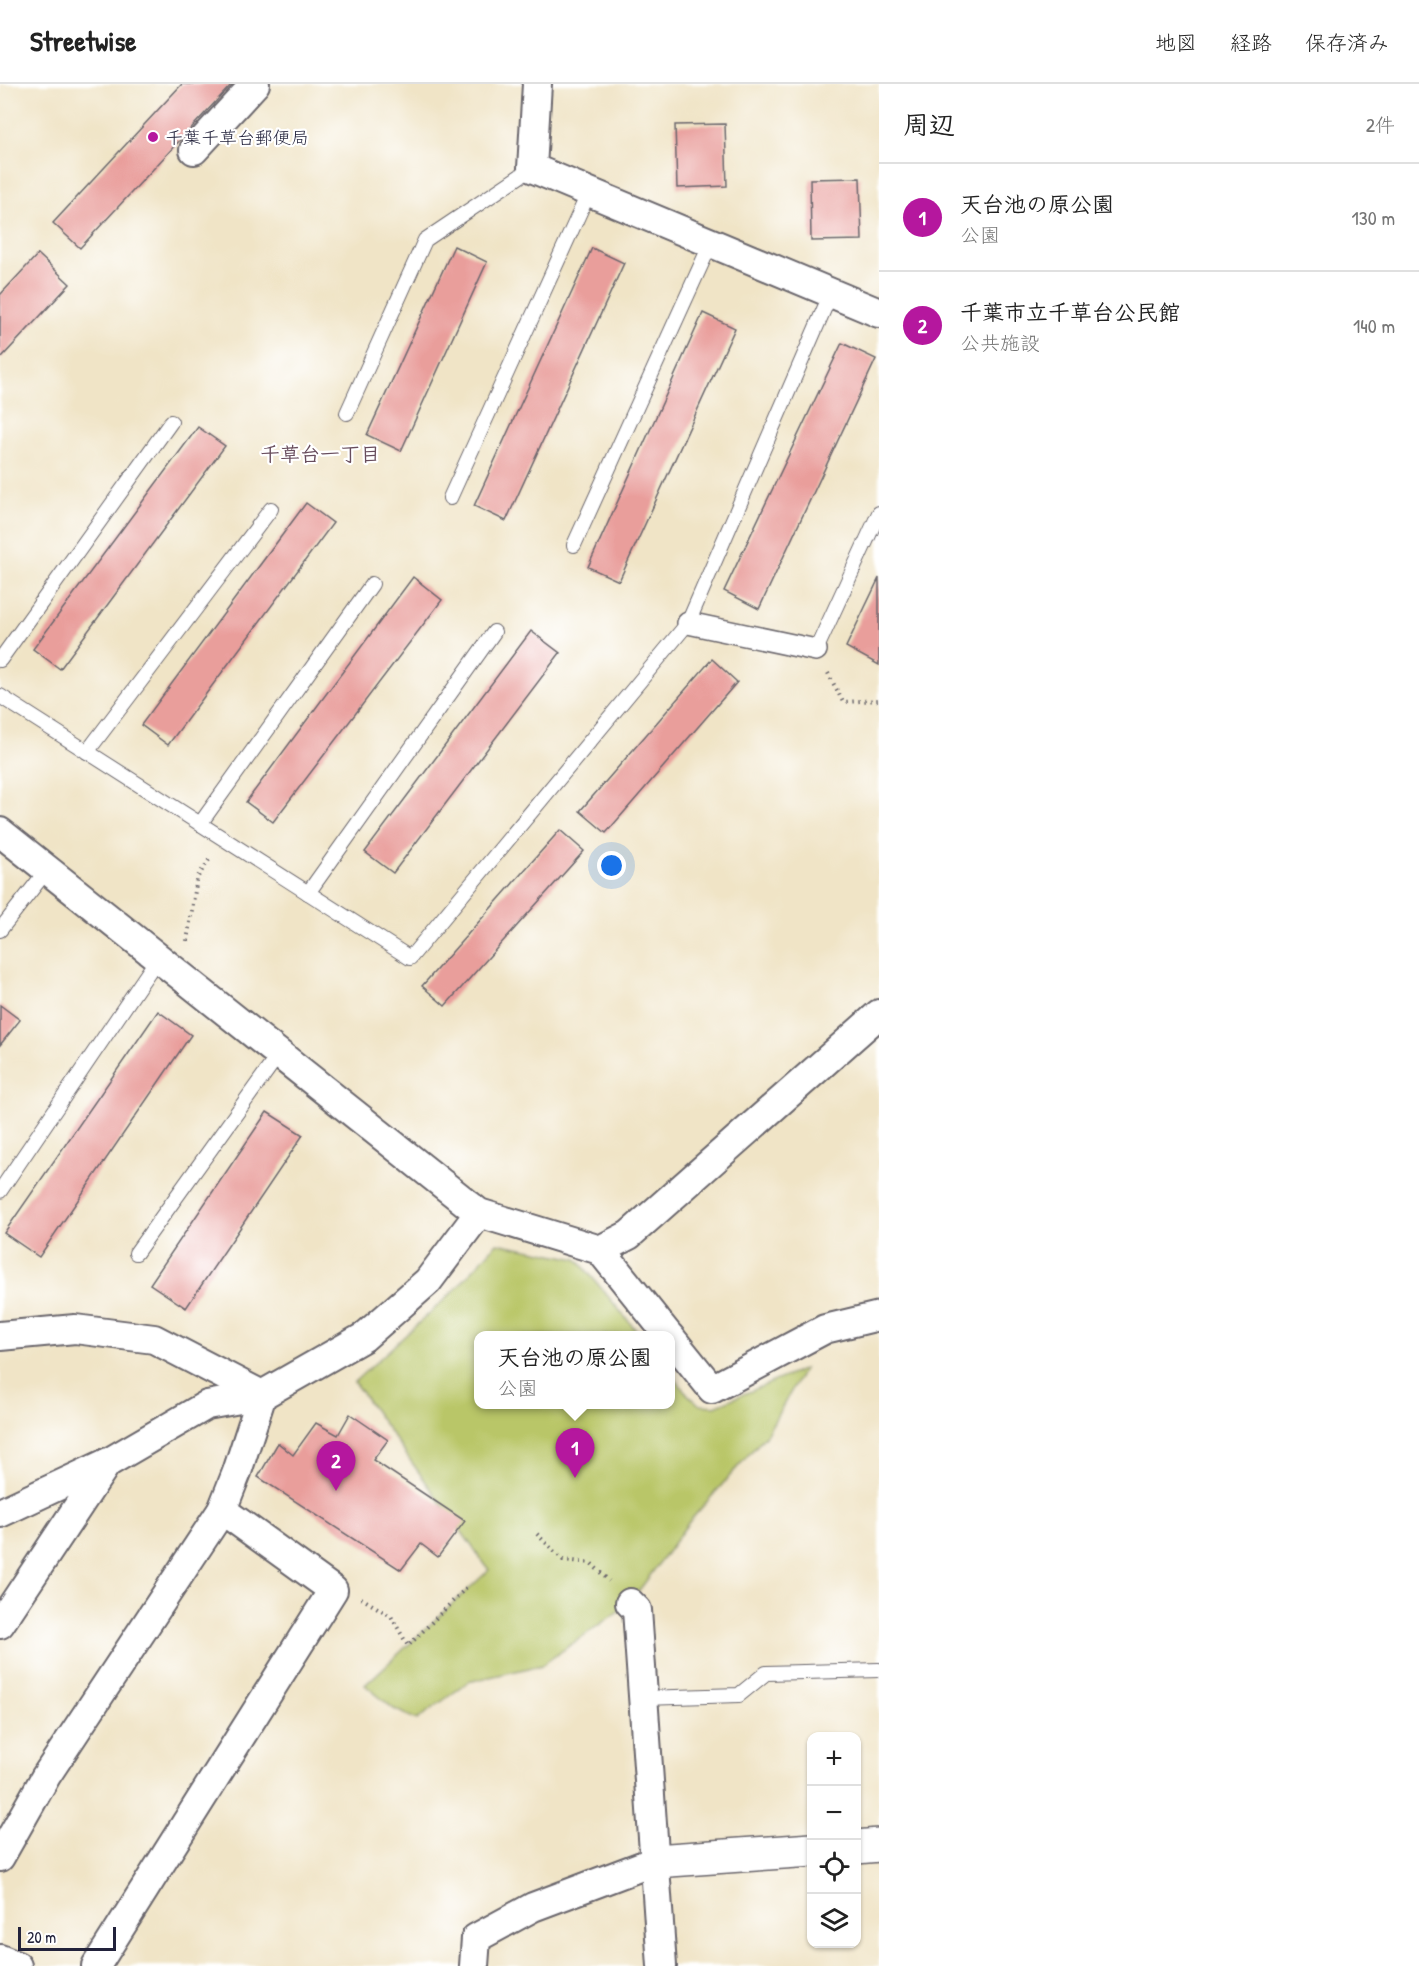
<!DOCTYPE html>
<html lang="ja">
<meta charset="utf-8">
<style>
:root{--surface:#fff;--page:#f6f6f6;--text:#222;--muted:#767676;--line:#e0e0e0;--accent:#b5179e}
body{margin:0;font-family:"Patrick Hand","Klee One",sans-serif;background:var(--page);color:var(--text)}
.controls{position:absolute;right:18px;bottom:18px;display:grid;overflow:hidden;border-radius:12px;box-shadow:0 2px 4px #0004}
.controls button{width:54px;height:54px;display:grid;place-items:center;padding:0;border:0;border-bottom:2px solid var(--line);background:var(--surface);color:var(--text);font:30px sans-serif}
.scale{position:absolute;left:18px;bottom:15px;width:98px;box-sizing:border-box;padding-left:6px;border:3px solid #22223b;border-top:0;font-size:16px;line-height:21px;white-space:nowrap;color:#22223b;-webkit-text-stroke:4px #fff;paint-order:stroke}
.you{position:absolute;left:612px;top:782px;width:21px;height:21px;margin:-15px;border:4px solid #fff;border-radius:50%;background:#1a73e8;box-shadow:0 0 0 9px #1a73e833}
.badge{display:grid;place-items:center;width:39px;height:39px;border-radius:50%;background:var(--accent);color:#fff;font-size:20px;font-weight:700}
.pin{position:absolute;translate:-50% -50px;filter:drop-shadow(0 2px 3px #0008)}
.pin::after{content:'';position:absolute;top:32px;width:21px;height:18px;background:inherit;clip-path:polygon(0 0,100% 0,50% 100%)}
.popup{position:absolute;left:474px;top:1247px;width:201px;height:78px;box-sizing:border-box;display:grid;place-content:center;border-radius:12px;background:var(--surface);filter:drop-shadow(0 2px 4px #0005);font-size:20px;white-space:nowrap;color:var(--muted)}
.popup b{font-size:22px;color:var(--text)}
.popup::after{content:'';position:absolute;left:50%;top:100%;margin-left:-12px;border:12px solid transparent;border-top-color:var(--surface)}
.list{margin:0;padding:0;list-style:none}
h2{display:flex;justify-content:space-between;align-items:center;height:78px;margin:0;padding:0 24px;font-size:26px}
h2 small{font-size:20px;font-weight:400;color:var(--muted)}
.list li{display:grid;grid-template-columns:39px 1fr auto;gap:18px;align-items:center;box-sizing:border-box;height:108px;padding:0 24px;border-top:2px solid var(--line)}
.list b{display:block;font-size:22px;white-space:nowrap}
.list p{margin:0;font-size:20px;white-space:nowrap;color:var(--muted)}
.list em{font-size:20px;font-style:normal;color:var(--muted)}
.icon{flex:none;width:33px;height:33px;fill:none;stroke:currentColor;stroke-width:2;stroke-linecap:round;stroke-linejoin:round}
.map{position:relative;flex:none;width:879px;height:1882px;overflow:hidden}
header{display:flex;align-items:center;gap:36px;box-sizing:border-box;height:84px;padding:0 30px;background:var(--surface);border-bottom:2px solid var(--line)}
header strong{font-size:28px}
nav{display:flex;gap:33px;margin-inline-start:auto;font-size:21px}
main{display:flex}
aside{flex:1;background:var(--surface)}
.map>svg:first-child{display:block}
</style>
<header>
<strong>Streetwise</strong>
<nav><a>地図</a><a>経路</a><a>保存済み</a></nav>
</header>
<main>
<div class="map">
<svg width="879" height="1882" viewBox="0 0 879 1882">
<rect width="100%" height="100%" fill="#fff"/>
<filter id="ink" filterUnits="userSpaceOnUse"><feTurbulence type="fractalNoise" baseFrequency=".0167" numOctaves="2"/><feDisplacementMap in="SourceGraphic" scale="12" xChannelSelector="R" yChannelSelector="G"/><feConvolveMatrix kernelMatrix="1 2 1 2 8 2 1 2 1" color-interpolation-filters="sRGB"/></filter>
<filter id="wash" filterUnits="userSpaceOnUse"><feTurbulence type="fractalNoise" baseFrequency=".008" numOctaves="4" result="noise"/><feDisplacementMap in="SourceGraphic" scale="24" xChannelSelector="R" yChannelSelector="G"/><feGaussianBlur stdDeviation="1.35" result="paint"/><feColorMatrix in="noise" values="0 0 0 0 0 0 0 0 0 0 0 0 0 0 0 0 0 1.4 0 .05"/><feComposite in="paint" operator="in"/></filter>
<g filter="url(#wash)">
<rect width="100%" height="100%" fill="#f0e4c6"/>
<!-- green -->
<path fill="#b9c667" stroke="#6e7451" stroke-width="1.5" d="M497 1159 577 1175 640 1251 479 1252V1320H671V1290L689 1312 700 1321 715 1322 804 1285 766 1351 689 1438 630 1519 542 1581 468 1598 417 1636 394 1625 365 1601 489 1486 354 1298 455 1206Z"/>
<g id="blocks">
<!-- building -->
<g fill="#e99e9b">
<path d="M182 0H232L80 164 53 139Z"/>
<path d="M725 40 727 102 677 104 675 41Z"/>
<path d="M860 94 862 156 811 157 810 95Z"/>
<path d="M454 162 487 178 401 367 367 351Z"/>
<path d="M592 164 624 179 506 437 474 422Z"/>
<path d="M38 170 70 200 0 275V211Z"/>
<path d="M703 229 735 244 619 497 588 483Z"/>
<path d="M842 259 876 275 759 525 724 507Z"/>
<path d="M198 343 225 362 60 585 33 565Z"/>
<path d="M306 419 333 439 168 661 141 641Z"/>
<path d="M413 493 442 516 273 738 246 718Z"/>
<path d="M879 494V581L846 563Z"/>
<path d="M531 547 560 569 393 789 365 768Z"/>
<path d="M712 575 737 598 606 749 580 727Z"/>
<path d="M560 746 584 767 445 922 422 902Z"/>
<path d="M0 921 20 936 0 961Z"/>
<path d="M158 927 191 951 39 1173 4 1149Z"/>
<path d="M267 1028 303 1051 186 1224 150 1200Z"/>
<path d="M350 1330 388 1356 373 1376 465 1437 438 1473 421 1460 401 1486 258 1393 278 1359 293 1371 316 1339 338 1351Z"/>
</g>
</g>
</g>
<g filter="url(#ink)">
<use href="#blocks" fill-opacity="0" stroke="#6a666c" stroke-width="1.5"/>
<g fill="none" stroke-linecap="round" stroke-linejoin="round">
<!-- service casing -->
<g stroke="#6a666c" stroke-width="16">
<g id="service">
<path d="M347 329 425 156 532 84"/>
<path d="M450 414 589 108"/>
<path d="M574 461 711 159"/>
<path d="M816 566 879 429"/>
<path d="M0 576 171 338"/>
<path d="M0 612 410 874 688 539 831 209"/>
<path d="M87 668 271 425"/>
<path d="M200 740 372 500"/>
<path d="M308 809 494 548"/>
<path d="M0 846 47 786"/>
<path d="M0 1107 158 874"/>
<path d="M136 1169 279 970"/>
<path d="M644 1614 739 1611 766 1589 879 1586"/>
</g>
</g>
<!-- pedestrian casing -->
<g stroke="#6a666c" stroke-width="24">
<path id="pedestrian" d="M688 539 816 566"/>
</g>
<!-- minor casing -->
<g stroke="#6a666c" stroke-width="32">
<g id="minor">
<path d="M537 0 532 84 879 229"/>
<path d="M194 66 255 0"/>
<path d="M0 748 479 1129 600 1166 669 1252"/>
<path d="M600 1166 629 1151 879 930"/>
<path d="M0 1252 75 1245 154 1255 262 1311"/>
<path d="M671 1254 712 1305 825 1245 879 1232"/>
<path d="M0 1429 109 1378 207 1321 262 1311"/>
<path d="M630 1519 637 1526 662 1882"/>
<path d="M0 1540 107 1379"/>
<path d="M0 1773 46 1692 222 1426 237 1388 262 1311 364 1253 428 1197 479 1129"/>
<path d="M0 1875 17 1882"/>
<path d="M96 1882 333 1506 222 1426"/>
<path d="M474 1882 476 1854 533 1823 655 1777"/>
</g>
</g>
<!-- tertiary casing -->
<g stroke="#6a666c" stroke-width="36">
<g id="tertiary">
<path d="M856 1763 879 1761"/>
<path d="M655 1777 812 1766"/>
</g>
</g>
<!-- path -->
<g stroke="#6a666c" stroke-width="4" stroke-dasharray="1.5 4.5" stroke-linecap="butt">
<path d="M828 589 843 618 879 616"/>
<path d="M187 857 197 794 211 773"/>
<path d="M537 1450 563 1476 591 1479 609 1497"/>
<path d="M361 1514 391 1532 408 1562 468 1502"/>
</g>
<!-- service -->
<use href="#service" stroke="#fff" stroke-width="14"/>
<!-- pedestrian -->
<use href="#pedestrian" stroke="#fff" stroke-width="21"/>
<!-- minor -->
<use href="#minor" stroke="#fff" stroke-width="28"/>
<!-- tertiary -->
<use href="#tertiary" stroke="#fff" stroke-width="33"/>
</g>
</g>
<!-- markers -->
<circle fill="#b5179e" stroke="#fff" stroke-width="2" cx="153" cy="53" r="6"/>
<g text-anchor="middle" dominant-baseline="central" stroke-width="4.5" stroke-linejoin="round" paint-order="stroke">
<!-- poi labels -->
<g font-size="18" fill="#22223b" stroke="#fff" text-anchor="start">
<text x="165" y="53">千葉千草台郵便局</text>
</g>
<!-- neighbourhood labels -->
<g font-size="20" font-weight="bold" fill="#684d5d" stroke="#fff">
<text x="320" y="369">千草台一丁目</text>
</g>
</g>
</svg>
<div class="controls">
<button>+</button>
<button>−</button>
<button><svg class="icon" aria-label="locate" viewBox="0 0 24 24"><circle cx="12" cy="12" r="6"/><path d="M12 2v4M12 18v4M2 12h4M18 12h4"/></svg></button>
<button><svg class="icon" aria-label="layers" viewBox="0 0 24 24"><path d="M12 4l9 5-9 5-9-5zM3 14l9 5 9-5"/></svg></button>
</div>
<div class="scale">20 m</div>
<div class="you"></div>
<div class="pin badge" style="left:575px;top:1394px">1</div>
<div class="popup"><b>天台池の原公園</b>公園</div>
<div class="pin badge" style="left:336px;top:1407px">2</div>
</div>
<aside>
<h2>周辺<small>2件</small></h2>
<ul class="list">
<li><span class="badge">1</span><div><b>天台池の原公園</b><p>公園</p></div><em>130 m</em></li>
<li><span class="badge">2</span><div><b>千葉市立千草台公民館</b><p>公共施設</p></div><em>140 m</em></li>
</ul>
</aside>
</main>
